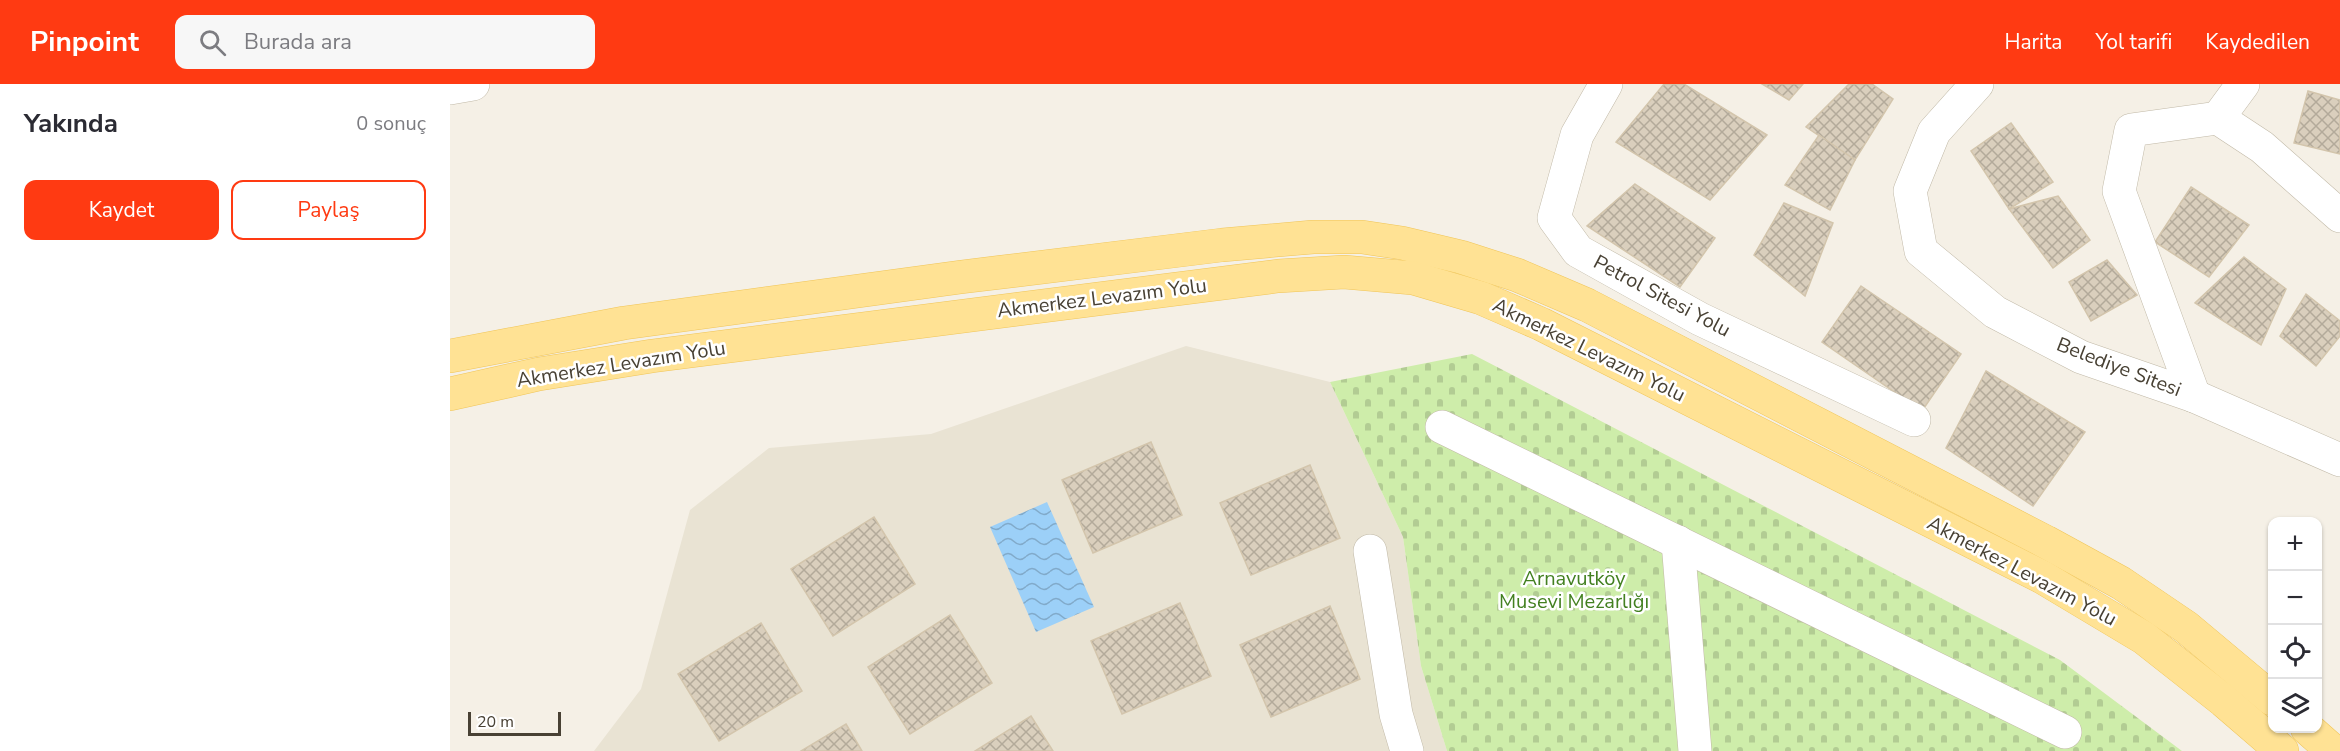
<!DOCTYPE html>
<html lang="tr">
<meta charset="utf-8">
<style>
:root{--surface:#fff;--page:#f7f7f7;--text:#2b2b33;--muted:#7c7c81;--line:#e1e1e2;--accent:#ff3a12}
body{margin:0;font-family:"Nunito Sans",sans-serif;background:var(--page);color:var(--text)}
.controls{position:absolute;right:18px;bottom:18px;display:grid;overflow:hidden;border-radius:12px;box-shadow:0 2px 4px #0004}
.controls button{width:54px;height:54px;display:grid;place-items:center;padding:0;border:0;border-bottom:2px solid var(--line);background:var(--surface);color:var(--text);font:30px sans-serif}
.scale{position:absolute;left:18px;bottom:15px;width:93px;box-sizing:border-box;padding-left:6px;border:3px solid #484134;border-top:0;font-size:16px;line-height:21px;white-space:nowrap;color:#484134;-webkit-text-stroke:4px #fff;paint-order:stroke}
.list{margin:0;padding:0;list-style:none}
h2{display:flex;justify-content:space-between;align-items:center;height:78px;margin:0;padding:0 24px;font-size:26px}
h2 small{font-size:20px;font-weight:400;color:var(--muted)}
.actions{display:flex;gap:12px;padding:18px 24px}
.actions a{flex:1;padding:14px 0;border:2px solid var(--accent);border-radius:12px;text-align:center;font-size:21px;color:var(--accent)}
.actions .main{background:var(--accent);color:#fff}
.icon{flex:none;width:33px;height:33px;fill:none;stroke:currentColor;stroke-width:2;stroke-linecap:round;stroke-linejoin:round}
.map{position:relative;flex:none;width:1890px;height:667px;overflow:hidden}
header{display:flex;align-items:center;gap:36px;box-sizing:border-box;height:84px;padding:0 30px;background:var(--accent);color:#fff}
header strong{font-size:28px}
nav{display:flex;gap:33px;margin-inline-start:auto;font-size:21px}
.search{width:420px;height:54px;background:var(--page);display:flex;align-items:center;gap:15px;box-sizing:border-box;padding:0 21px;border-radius:12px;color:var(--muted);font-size:22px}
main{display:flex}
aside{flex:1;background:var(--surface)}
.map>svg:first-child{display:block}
</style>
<header>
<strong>Pinpoint</strong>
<div class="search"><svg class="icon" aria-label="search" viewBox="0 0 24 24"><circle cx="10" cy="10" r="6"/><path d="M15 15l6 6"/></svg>Burada ara</div>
<nav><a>Harita</a><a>Yol tarifi</a><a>Kaydedilen</a></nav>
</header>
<main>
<aside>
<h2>Yakında<small>0 sonuç</small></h2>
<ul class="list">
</ul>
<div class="actions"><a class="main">Kaydet</a><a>Paylaş</a></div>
</aside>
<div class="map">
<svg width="1890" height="667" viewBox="0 0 1890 667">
<defs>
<pattern id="cemetery-stones" width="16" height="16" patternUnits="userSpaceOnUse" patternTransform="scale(1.5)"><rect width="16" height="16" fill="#ceedaa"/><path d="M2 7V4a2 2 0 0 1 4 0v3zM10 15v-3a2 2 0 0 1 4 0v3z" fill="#b2cc93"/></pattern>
<pattern id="water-waves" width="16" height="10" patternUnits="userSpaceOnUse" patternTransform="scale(1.5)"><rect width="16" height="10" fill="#9cd0f8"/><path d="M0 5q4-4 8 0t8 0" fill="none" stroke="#81aaca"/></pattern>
<pattern id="building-cross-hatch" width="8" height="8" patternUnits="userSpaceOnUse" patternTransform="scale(1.5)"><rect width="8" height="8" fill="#dacfbd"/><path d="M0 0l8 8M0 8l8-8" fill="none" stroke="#b3aa9a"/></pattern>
</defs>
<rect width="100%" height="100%" fill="#f5f0e6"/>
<!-- residential -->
<path fill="#e9e3d3" d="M736 262 880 298 953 453 971 582 997 667H144L191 605 240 426 319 364 481 350Z"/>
<!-- cemetery -->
<path fill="url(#cemetery-stones)" d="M1022 270 1610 576 1732 667H997L971 582 953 453 880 298Z"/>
<!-- water -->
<path fill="url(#water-waves)" d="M597 418 644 523 586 548 540 443Z"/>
<!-- building -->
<g fill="url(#building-cross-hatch)" stroke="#d3c5ac" stroke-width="1.5">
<path d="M1214 0H1234L1317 51 1260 116 1166 58Z"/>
<path d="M1312 0H1353L1339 16Z"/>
<path d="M1399 0H1422L1443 15 1405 76 1356 43Z"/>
<path d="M1858 7 1890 16V70L1844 59Z"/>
<path d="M1561 39 1603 98 1559 125 1521 67Z"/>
<path d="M1369 51 1405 76 1380 126 1335 101Z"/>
<path d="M1185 100 1265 154 1230 203 1137 142Z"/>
<path d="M1741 103 1799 141 1759 193 1705 158Z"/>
<path d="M1608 112 1640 156 1603 184 1559 125Z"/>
<path d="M1334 119 1383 139 1355 212 1304 171Z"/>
<path d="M1794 173 1836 205 1811 261 1745 219Z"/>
<path d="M1657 176 1687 211 1641 237 1619 198Z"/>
<path d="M1411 202 1511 270 1472 327 1372 258Z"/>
<path d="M1856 210 1890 237V252L1866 282 1830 252Z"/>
<path d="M1536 287 1635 348 1583 422 1496 364Z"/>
<path d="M701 358 732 431 643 469 612 396Z"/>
<path d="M860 381 890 454 801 491 770 419Z"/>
<path d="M424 433 465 500 383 552 341 485Z"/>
<path d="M730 519 761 592 672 630 641 557Z"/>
<path d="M880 522 910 595 821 633 790 561Z"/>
<path d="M500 531 542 599 460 650 418 583Z"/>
<path d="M311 539 352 607 269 657 228 590Z"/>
<path d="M581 632 603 667H525Z"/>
<path d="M396 640 412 667H351Z"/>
</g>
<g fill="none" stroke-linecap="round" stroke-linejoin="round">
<!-- minor casing -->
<g stroke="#c1b9a7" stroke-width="34">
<g id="minor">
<path d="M1156 0 1127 51 1104 134 1128 167 1250 235 1464 336"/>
<path d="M1527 0 1484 48 1460 107 1471 167 1545 228 1631 273 1744 312 1890 376"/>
<path d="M0 4 23 0"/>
<path d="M1768 34 1812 63 1890 132"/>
<path d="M1744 312 1669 107 1681 46 1768 34 1793 0"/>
<path d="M992 343 1615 648"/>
<path d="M1228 458 1245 667"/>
<path d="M920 467 946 630 957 667"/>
</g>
</g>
<!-- major casing -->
<g stroke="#f0c558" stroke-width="34">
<g id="major">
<path d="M0 272 174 239 511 193 772 161 863 153H912L952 159 1011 173 1067 191 1137 221 1596 458 1671 499 1736 543 1822 615"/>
<path d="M0 310 89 290 202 272 828 192 894 188 963 194 1031 214 1091 240 1592 493 1694 554 1774 617 1832 667"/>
<path d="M1857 644 1883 667"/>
</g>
</g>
<!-- minor -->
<use href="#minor" stroke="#fff" stroke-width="33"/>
<!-- major -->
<use href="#major" stroke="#ffe294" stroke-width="33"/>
</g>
<g text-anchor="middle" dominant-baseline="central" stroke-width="5" stroke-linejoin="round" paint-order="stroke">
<!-- street labels -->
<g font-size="20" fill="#484134" stroke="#fff">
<text transform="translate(1212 212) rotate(28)">Petrol Sitesi Yolu</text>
<text transform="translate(652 214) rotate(-7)">Akmerkez Levazım Yolu</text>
<text transform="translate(1139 266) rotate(26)">Akmerkez Levazım Yolu</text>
<text transform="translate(171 280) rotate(-9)">Akmerkez Levazım Yolu</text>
<text transform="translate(1669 283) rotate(21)">Belediye Sitesi</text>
<text transform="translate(1572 487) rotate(28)">Akmerkez Levazım Yolu</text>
</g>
<!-- park labels -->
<g font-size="20" fill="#438021" stroke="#fff">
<text x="1124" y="494">Arnavutköy<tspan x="1124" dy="23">Musevi Mezarlığı</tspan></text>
</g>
</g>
</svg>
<div class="controls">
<button>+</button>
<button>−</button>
<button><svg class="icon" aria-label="locate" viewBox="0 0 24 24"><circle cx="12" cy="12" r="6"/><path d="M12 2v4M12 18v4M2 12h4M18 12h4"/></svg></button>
<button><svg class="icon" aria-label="layers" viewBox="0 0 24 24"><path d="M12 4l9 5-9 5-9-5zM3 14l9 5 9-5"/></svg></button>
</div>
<div class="scale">20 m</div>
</div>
</main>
